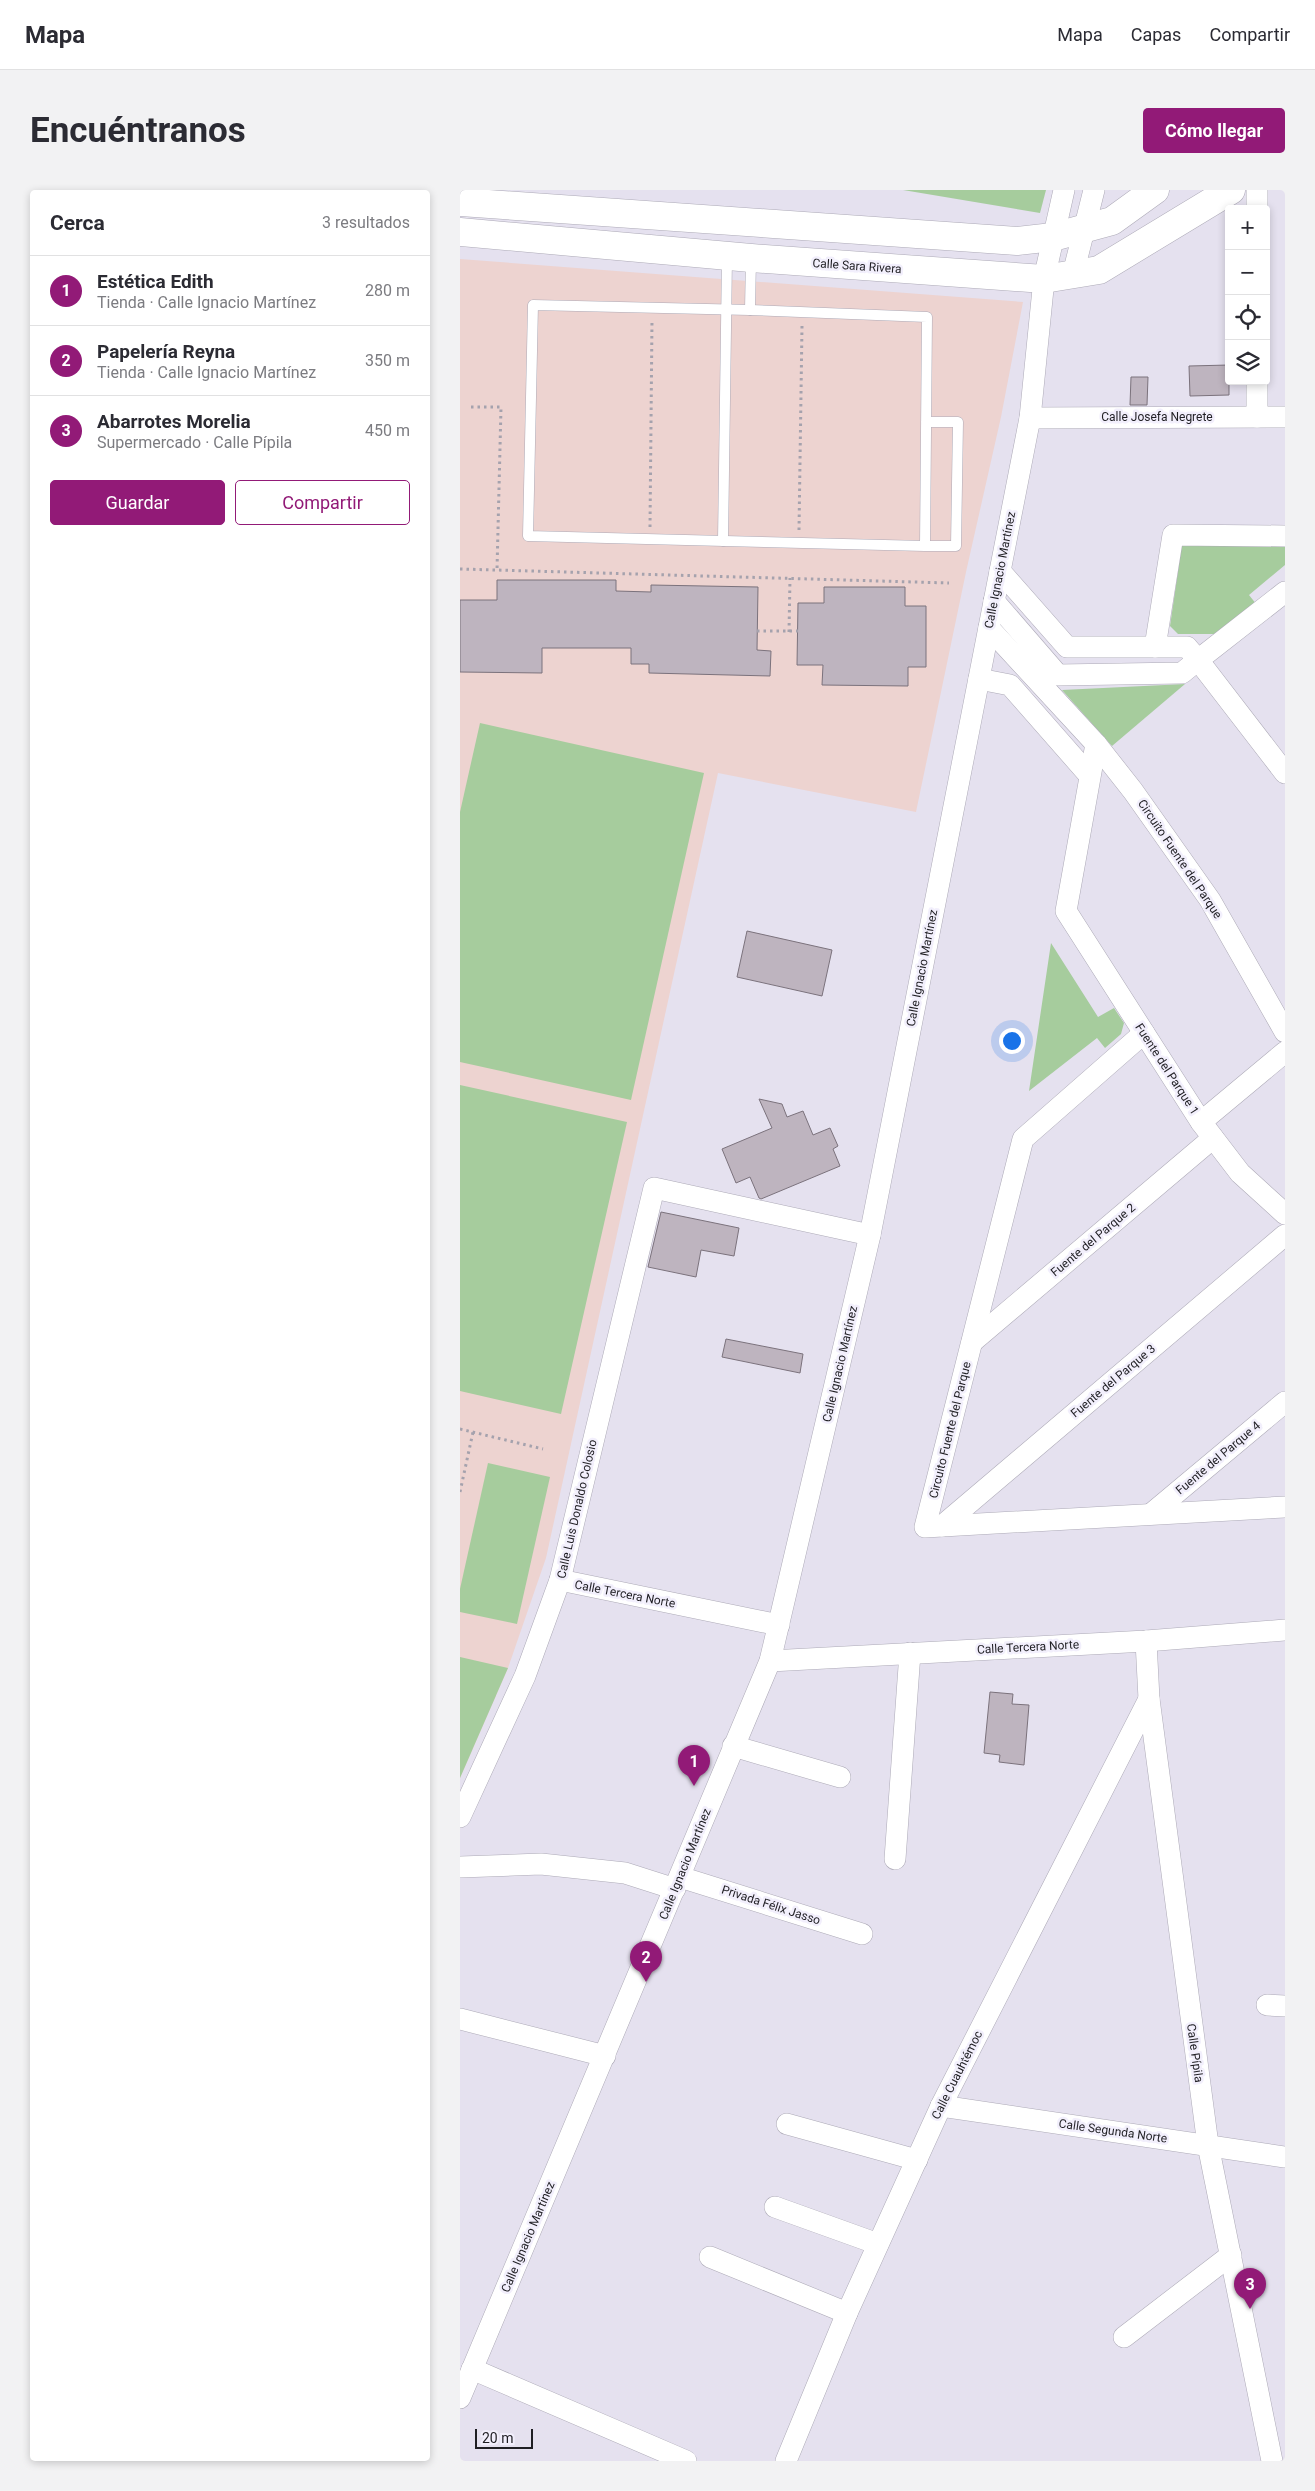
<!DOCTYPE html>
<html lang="es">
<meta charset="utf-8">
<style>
:root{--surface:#fff;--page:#f2f2f3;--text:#2b2b33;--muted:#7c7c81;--line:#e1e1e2;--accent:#921a77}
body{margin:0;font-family:Roboto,sans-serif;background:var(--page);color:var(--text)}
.controls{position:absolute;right:15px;top:15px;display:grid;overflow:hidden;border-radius:5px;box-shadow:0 2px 8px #0003}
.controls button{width:45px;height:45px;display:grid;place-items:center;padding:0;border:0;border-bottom:1px solid var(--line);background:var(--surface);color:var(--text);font:25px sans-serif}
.scale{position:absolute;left:15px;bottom:12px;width:58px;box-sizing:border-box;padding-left:5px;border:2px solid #1f1e23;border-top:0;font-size:14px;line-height:18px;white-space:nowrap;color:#1f1e23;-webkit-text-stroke:4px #f2effc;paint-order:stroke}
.you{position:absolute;left:551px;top:850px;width:18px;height:18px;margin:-12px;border:4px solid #fff;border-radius:50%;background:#1a73e8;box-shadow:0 0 0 8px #1a73e833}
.badge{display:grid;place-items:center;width:32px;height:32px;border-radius:50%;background:var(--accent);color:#fff;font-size:16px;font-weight:700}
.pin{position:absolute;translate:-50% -41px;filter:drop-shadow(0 1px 2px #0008)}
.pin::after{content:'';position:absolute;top:26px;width:18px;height:15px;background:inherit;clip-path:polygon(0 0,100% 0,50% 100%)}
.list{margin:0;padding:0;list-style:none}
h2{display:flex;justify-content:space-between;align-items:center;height:65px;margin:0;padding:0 20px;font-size:21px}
h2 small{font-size:16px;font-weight:400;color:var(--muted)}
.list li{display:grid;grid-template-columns:32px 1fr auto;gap:15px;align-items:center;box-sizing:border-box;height:70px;padding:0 20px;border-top:1px solid var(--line)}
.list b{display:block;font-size:19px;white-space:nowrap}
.list p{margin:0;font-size:16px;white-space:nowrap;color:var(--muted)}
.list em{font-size:16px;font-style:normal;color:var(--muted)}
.actions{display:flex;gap:10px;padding:15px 20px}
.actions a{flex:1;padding:11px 0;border:1px solid var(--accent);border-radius:5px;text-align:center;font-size:18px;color:var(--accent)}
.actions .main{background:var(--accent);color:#fff}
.icon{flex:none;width:28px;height:28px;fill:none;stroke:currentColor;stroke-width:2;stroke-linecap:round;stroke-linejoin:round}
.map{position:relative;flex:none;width:825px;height:2271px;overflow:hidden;border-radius:5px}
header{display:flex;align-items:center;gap:30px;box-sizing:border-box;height:70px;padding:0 25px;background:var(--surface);border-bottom:1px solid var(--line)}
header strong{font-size:24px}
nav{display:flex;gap:28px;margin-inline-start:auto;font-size:18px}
.intro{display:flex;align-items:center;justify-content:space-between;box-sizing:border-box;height:120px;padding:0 30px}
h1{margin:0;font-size:35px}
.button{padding:12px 22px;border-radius:5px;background:var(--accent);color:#fff;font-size:18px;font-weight:700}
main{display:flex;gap:30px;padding:0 30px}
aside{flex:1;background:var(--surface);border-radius:5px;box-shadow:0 2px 8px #0003}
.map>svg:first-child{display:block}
</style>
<header>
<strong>Mapa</strong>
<nav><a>Mapa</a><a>Capas</a><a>Compartir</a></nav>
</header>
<div class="intro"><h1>Encuéntranos</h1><a class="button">Cómo llegar</a></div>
<main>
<aside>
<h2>Cerca<small>3 resultados</small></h2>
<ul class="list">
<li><span class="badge">1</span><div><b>Estética Edith</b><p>Tienda · Calle Ignacio Martínez</p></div><em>280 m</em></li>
<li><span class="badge">2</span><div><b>Papelería Reyna</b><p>Tienda · Calle Ignacio Martínez</p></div><em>350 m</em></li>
<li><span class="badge">3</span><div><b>Abarrotes Morelia</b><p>Supermercado · Calle Pípila</p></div><em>450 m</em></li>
</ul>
<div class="actions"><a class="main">Guardar</a><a>Compartir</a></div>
</aside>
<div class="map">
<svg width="825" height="2271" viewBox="0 0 825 2271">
<rect width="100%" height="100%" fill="#e5e1ef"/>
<!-- education -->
<path fill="#edd3d0" d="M0 69 563 112 541 227 506 382 456 622 258 583 86 1368 48 1478 0 1588Z"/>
<!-- green -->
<g fill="#a6cc9d">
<path d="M443 0H586L580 23Z"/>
<path d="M825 350V375L789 405 797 415 761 444H718L710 436 722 354Z"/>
<path d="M725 494 652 556 602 500Z"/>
<path d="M20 533 244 583 171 910 0 872V622Z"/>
<path d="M591 753 638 827 654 818 664 833 661 844 645 858 637 848 569 901Z"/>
<path d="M0 895 167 932 101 1224 0 1201Z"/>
<path d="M28 1273 90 1287 57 1434 0 1422V1399Z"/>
<path d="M0 1467 48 1478 0 1588Z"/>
</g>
<!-- building -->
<g fill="#beb4bf" stroke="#7b727c">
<path d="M769 175V205L730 206 729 176Z"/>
<path d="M671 187H688L687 215H670Z"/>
<path d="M37 390H156V401L191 402V395L298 397 297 460 311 461 310 486 189 483V474H171V458H82V483L0 482V410H37Z"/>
<path d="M364 397H445V416H466V477H448V496L362 495 363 475H337L338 413H364Z"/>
<path d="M287 741 372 760 362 806 277 787Z"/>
<path d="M299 909 322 914 327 927 343 921 353 945 370 938 378 956 373 959 380 976 301 1009 299 1008 290 987 276 993 262 959 312 938Z"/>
<path d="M201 1022 279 1038 274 1066 241 1060 236 1087 188 1077Z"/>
<path d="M266 1149 343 1164 340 1183 262 1167Z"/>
<path d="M530 1502 553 1504 552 1514 569 1515 564 1575 539 1572 540 1565 524 1563Z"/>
</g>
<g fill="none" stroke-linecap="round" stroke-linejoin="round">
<!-- lane casing -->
<g stroke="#adaab7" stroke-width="11">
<g id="lane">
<path d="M290 120 291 68"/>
<path d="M263 351 267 67"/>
<path d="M465 356 467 127 290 120 73 115 68 346 465 356H496L498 232H466"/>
</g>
</g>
<!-- street casing -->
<g stroke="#adaab7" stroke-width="22">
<g id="street">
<path d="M797 0V19"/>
<path d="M613 84 634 0"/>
<path d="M797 191V227"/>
<path d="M570 228 825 227"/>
<path d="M825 402 738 470 825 583"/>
<path d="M534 411 598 485 722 483 738 470 727 457H607L540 381"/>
<path d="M529 438 636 554 673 601 750 710 825 842"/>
<path d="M695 457 713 345 825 346"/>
<path d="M519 489 550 495 629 585"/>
<path d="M636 554 606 721 741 932 780 983 825 1024"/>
<path d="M684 843 563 949 465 1337 825 1317"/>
<path d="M741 932 825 862"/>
<path d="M512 1152 753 948"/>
<path d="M691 1324 825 1212"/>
<path d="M482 1336 825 1045"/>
<path d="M100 1390 319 1435"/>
<path d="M686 1451 689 1509 748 1955 812 2271"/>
<path d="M310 1471 686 1451 825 1440"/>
<path d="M273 1556 380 1587"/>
<path d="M0 1627 65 1486 100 1390 194 998 410 1045"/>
<path d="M435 1669 450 1463"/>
<path d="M0 1677 81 1674 165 1683 215 1699"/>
<path d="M220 1687 402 1744"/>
<path d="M807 1815 825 1816"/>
<path d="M0 1829 145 1866"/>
<path d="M481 1916 825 1967"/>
<path d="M327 1934 457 1970"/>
<path d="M315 2017 418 2054"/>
<path d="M250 2067 387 2123"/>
<path d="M664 2147 771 2065"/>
<path d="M12 2179 226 2271"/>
<path d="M0 2208 310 1471 410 1045 570 228 584 89 604 0"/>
<path d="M326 2271 387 2123 481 1916 689 1509"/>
</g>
</g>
<!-- secondary casing -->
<g stroke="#adaab7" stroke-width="29">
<g id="secondary">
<path d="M0 12 557 51 593 47 652 31 695 0"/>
<path d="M0 42 291 68 584 89 639 80 771 0"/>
</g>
</g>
<!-- path -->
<g stroke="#a5a2ad" stroke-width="3" stroke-dasharray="2.5 4" stroke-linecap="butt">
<path d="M11 217H41L37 380"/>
<path d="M190 337 192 130"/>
<path d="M339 340 342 136"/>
<path d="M0 379 489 393"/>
<path d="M297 441H338"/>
<path d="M329 442 330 388"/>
<path d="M0 1239 83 1259"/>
<path d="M0 1302 13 1242"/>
</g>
<!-- lane -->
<use href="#lane" stroke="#fff" stroke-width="10"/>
<!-- street -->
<use href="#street" stroke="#fff" stroke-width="21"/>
<!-- secondary -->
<use href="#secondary" stroke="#fff" stroke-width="28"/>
</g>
<g text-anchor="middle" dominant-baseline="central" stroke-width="5" stroke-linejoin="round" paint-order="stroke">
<!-- street labels -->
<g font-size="12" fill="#1f1e23" stroke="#f2effc">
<text transform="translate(397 76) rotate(4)">Calle Sara Rivera</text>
<text x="697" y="227">Calle Josefa Negrete</text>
<text transform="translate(540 380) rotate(-79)">Calle Ignacio Martínez</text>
<text transform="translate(720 669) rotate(56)">Circuito Fuente del Parque</text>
<text transform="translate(462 778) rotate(-79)">Calle Ignacio Martínez</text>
<text transform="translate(707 879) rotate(57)">Fuente del Parque 1</text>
<text transform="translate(633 1050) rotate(-40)">Fuente del Parque 2</text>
<text transform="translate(380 1174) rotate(-77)">Calle Ignacio Martínez</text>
<text transform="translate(653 1191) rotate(-40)">Fuente del Parque 3</text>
<text transform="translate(490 1240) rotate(-76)">Circuito Fuente del Parque</text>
<text transform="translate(758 1268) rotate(-40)">Fuente del Parque 4</text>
<text transform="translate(117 1319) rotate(-77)">Calle Luis Donaldo Colosio</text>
<text transform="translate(165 1404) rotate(11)">Calle Tercera Norte</text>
<text transform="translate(568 1457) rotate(-3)">Calle Tercera Norte</text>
<text transform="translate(225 1674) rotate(-68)">Calle Ignacio Martínez</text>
<text transform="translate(311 1715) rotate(18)">Privada Félix Jasso</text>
<text transform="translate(735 1863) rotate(82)">Calle Pípila</text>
<text transform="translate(497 1885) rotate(-63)">Calle Cuauhtémoc</text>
<text transform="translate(653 1941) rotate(8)">Calle Segunda Norte</text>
<text transform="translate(68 2047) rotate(-67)">Calle Ignacio Martínez</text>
</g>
</g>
</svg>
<div class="controls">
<button>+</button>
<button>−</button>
<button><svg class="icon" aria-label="locate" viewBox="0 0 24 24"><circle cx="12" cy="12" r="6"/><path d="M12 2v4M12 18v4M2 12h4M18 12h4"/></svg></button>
<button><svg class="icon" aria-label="layers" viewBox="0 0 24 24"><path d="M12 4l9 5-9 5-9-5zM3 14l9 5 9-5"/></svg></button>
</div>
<div class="scale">20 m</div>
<div class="you"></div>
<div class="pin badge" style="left:234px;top:1596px">1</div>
<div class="pin badge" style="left:186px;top:1792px">2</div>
<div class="pin badge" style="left:790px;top:2119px">3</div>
</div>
</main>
